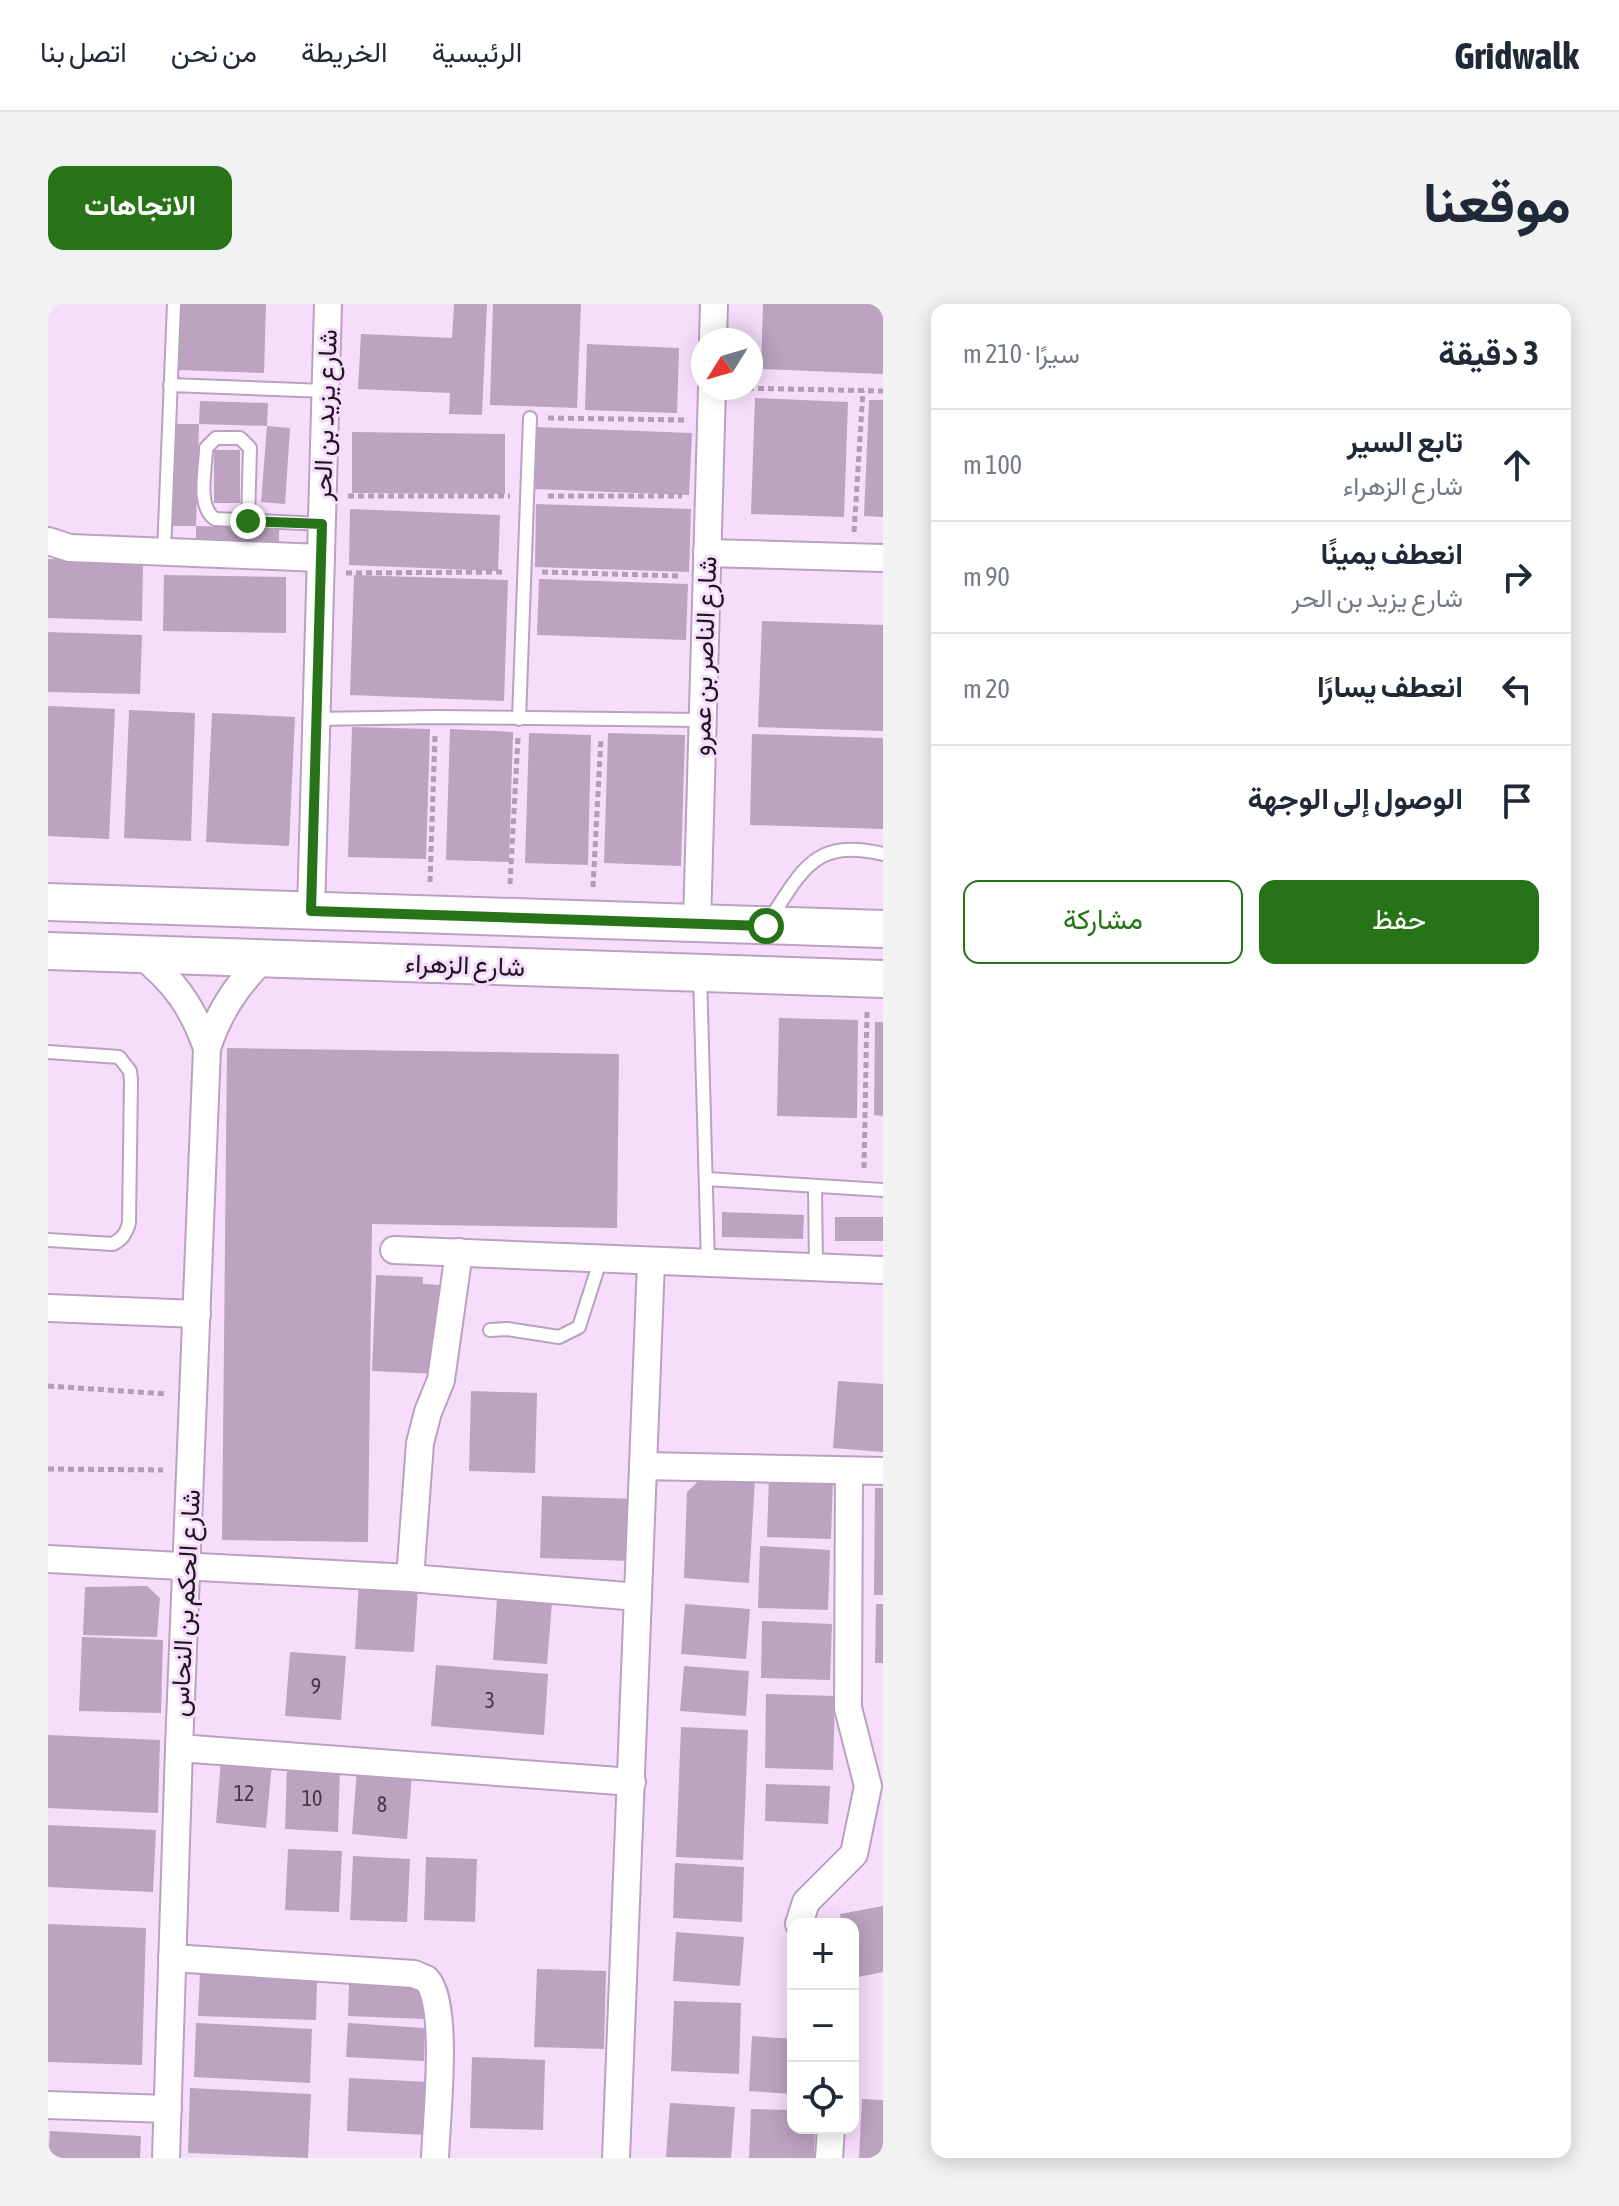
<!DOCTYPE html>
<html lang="ar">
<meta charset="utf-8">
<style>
:root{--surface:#fff;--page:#f2f2f3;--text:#1f2937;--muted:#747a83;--line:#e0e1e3;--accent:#267318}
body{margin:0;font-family:"Asap Condensed",Vazirmatn,sans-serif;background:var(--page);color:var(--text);direction:rtl}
.controls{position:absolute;right:24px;bottom:24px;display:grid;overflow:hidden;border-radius:16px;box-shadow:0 4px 20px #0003}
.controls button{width:72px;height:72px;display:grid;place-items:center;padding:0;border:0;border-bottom:2px solid var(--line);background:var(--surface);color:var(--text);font:40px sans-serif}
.compass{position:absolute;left:643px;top:24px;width:72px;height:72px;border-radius:50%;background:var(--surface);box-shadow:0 4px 20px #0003;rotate:233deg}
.stop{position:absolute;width:24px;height:24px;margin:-18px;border:6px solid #267318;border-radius:50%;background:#fff}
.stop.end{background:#267318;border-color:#fff;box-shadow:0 2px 8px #0008}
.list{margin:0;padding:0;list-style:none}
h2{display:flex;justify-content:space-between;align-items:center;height:104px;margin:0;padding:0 32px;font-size:34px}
h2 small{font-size:26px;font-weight:400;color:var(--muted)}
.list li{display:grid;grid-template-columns:52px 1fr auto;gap:24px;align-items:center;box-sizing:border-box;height:112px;padding:0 32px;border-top:2px solid var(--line)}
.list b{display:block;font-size:30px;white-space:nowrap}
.list p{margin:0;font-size:26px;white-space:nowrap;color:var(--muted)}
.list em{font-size:26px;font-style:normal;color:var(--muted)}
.actions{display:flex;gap:16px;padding:24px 32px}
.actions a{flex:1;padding:18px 0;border:2px solid var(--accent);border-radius:16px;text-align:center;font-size:28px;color:var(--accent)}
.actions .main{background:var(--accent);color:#fff}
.icon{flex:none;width:44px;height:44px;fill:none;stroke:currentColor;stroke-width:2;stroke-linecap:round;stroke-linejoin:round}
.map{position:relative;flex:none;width:835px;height:1854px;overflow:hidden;direction:ltr;border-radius:16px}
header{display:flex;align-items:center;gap:48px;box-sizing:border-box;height:112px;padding:0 40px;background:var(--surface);border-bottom:2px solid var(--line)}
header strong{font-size:38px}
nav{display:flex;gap:44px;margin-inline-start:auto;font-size:28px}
.intro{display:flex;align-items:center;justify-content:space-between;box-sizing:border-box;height:192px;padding:0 48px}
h1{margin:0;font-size:56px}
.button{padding:20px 36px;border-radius:16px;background:var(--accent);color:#fff;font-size:28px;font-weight:700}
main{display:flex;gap:48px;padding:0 48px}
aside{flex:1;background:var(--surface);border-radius:16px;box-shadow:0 4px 20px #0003}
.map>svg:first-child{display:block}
</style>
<header>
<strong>Gridwalk</strong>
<nav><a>الرئيسية</a><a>الخريطة</a><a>من نحن</a><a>اتصل بنا</a></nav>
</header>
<div class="intro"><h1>موقعنا</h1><a class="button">الاتجاهات</a></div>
<main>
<aside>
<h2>3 دقيقة<small>سيرًا · 210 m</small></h2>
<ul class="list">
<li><svg class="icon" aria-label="ahead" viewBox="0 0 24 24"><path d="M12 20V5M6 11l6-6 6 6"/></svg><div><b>تابع السير</b><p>شارع الزهراء</p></div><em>100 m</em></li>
<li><svg class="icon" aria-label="right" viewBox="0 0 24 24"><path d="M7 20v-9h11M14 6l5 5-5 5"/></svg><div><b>انعطف يمينًا</b><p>شارع يزيد بن الحر</p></div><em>90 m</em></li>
<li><svg class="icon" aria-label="left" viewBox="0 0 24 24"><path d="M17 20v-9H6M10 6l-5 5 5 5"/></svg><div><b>انعطف يسارًا</b></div><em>20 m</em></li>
<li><svg class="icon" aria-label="arrive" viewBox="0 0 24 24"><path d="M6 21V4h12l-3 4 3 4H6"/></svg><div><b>الوصول إلى الوجهة</b></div></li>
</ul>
<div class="actions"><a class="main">حفظ</a><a>مشاركة</a></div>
</aside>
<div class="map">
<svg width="835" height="1854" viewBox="0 0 835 1854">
<rect width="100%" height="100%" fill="#f7ddfc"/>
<!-- building -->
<g fill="#bca3c0">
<path d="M133 0H218L216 69 131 66Z"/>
<path d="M406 0H439L434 111 401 110 402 89 310 85 313 30 404 34Z"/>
<path d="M445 0H533L529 104 442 101Z"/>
<path d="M715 0H835V70L713 65Z"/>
<path d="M539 40 631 44 629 109 537 106Z"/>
<path d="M707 94 800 98 796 213 703 210Z"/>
<path d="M821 96H835V213L816 212Z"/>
<path d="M152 97 220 99 219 122 151 120Z"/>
<path d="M128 120H151L148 222H124Z"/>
<path d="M219 122 242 124 237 200 213 198Z"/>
<path d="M488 123 644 129 641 191 486 185Z"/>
<path d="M304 128 457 130V190L304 189Z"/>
<rect x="166" y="146" width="26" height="53"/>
<path d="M488 200 643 205 641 268 487 263Z"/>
<path d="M302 205 452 211 450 267 301 261Z"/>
<path d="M148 222 231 224V243L148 241Z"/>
<path d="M0 255 95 258 94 317 0 314Z"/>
<path d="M116 271 238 273V329L115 327Z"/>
<path d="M306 271 460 276 456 397 302 391Z"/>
<path d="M491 275 640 280 638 336 489 331Z"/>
<path d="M714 317 835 321V427L710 423Z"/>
<path d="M0 328 94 331 92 390 0 388Z"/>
<path d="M0 402 67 405 61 535 0 532Z"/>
<path d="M81 406 147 409 143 537 76 534Z"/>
<path d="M164 409 247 413 241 542 158 538Z"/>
<path d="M304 423 382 425 378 555 300 553Z"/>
<path d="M402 425 465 428 461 558 398 556Z"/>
<path d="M481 429 543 431 540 561 477 559Z"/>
<path d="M560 429 637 431 633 562 556 559Z"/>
<path d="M704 430 835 434V525L702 521Z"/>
<path d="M731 714 810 716 809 814 729 812Z"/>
<path d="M827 718H835V812L826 811Z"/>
<path d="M179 744 571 750 569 924 324 920 320 1238 174 1236Z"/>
<path d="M674 908 756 911 755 935 674 933Z"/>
<rect x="787" y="913" width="48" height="24"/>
<path d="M328 971 375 973V980L394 981 391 1070 324 1067Z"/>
<path d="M790 1077 835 1080V1148L785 1144Z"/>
<path d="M423 1087 489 1089 487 1169 421 1167Z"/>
<path d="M657 1171 707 1175 701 1279 636 1274 639 1188Z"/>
<path d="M721 1172 785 1174 783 1235 719 1233Z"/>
<path d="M827 1184H835V1291H826Z"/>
<path d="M494 1192 586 1195 584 1257 492 1254Z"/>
<path d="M712 1242 782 1246 780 1306 710 1304Z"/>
<path d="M311 1278 370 1282 366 1348 307 1345Z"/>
<path d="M99 1282 112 1294 109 1333 35 1331 37 1283Z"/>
<path d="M449 1295 504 1299 499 1360 445 1356Z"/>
<path d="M637 1300 702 1305 698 1355 633 1350Z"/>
<path d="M828 1300H835V1359H827Z"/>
<path d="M714 1317 784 1320 782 1376 713 1374Z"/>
<path d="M34 1333 115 1336 113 1409 31 1407Z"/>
<path d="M242 1348 298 1352 293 1416 237 1412Z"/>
<path d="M388 1361 500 1370 496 1431 383 1422Z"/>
<path d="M636 1362 701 1367 698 1412 632 1407Z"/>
<path d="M718 1390 787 1392 785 1466 717 1464Z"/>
<path d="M633 1423 700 1426 695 1556 628 1553Z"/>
<path d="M0 1431 112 1436 110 1509 0 1504Z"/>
<path d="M173 1455 224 1459 218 1524 168 1519Z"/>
<path d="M239 1462 292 1464 290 1528 237 1525Z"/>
<path d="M309 1465 364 1470 359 1535 304 1530Z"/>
<path d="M718 1480 782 1482 780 1520 717 1517Z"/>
<path d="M0 1521 108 1526 105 1588 0 1583Z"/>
<path d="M240 1545 294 1547 291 1608 237 1606Z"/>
<path d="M305 1552 362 1555 359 1618 302 1616Z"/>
<path d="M378 1553 429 1555 427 1618 376 1616Z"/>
<path d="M627 1559 696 1563 694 1618 625 1614Z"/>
<path d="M835 1602V1668L805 1674V1620H794L792 1610Z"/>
<path d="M0 1620 98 1624 94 1761 0 1758Z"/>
<path d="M628 1628 696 1633 692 1682 625 1677Z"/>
<path d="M489 1665 558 1667 556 1745 486 1743Z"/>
<path d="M152 1669 269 1673 268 1716 150 1712Z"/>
<path d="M301 1680 378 1683 377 1715 300 1712Z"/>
<path d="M626 1697 693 1699 691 1770 623 1767Z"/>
<path d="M148 1719 264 1725 262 1779 146 1773Z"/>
<path d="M300 1719 377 1724 376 1757 298 1753Z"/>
<path d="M704 1732 745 1735V1790L701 1787Z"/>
<path d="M424 1753 497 1756 495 1826 422 1824Z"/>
<path d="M301 1774 382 1778 379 1831 299 1827Z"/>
<path d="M142 1784 263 1790 260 1854 140 1849Z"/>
<path d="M814 1795 835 1796V1854H811Z"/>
<path d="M622 1799 687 1803 683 1854 618 1853Z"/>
<path d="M703 1805 745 1806V1824H767L766 1854H701Z"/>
<path d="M2 1827 93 1832 92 1854H0Z"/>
</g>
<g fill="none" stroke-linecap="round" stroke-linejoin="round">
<!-- service casing -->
<g stroke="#baa1bf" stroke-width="16">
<g id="service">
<path d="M122 81 278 87"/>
<path d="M200 217 202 144 192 134H168L158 144C158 164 148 202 167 215L274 220"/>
<path d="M116 248 126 0"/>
<path d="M268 415 388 413 655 416"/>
<path d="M471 415 482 114"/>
<path d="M722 615C755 565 767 534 835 550"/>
<path d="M652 670 660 959"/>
<path d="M0 748 71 753 82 767 83 776 81 919C78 930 74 935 65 940L0 936"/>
<path d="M658 875 835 886"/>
<path d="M767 882 768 964"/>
<path d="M442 1026 459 1025 511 1033 531 1023 553 954"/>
</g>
</g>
<!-- minor casing -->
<g stroke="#baa1bf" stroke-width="30">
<g id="minor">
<path d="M665 36 666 0"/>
<path d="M0 237 22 244 273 254"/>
<path d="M659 249 835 254"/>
<path d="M263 607 280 0"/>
<path d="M649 620 664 84"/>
<path d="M92 650C127 678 144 702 159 744"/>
<path d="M346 946 835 966"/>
<path d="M0 1004 149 1010"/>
<path d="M595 1162 835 1167"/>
<path d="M0 1255 362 1274 590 1293"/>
<path d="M362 1274 372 1139 380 1108 393 1076 411 948"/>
<path d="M131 1444 584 1478"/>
<path d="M751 1620 758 1598 806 1550 820 1482 800 1404 801 1167"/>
<path d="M124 1654 366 1670C370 1672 374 1673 378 1675 402 1697 388 1819 387 1854"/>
<path d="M0 1801 120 1805"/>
<path d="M118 1854 131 1444 159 744C171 708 188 682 215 655"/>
<path d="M568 1854 603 958"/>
<path d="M781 1854 783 1824"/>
</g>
</g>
<!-- secondary casing -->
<g stroke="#baa1bf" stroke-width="40">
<g id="secondary">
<path d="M0 598 835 625"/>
<path d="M0 647 835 675"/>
</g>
</g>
<!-- path -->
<g stroke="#b19db5" stroke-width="5" stroke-dasharray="6 4" stroke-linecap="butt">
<path d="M690 84 835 87"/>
<path d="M500 114 638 116"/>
<path d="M300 192H462"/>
<path d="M500 192H634"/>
<path d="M806 228 815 87"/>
<path d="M494 268 632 272"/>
<path d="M298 269 456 268"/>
<path d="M382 578 387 432"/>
<path d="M462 580 470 434"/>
<path d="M545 583 553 434"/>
<path d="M816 864 819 706"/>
<path d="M0 1082 119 1090"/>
<path d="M0 1165 115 1166"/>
</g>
<!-- service -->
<use href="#service" stroke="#fff" stroke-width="12"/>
<!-- minor -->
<use href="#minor" stroke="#fff" stroke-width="26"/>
<!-- secondary -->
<use href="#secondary" stroke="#fff" stroke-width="36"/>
</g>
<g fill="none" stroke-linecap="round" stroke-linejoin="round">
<!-- route -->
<path stroke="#267318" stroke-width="10" d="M200 217 274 220 263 607 718 622"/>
</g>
<g text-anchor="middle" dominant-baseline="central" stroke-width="6" stroke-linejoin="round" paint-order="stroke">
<!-- number labels -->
<g font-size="22" fill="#463847">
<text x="268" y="1382">9</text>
<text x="442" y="1396">3</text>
<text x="196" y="1489">12</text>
<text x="264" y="1494">10</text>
<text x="334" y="1500">8</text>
</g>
<!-- street labels -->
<g font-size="26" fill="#1e151f" stroke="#f7ddfc">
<text transform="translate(277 111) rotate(-88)">شارع يزيد بن الحر</text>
<text transform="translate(656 352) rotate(-88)">شارع الناصر بن عمرو</text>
<text transform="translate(417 661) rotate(2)">شارع الزهراء</text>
<text transform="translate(137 1299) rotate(-87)">شارع الحكم بن النحاس</text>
</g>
</g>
</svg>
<div class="controls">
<button>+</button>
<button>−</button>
<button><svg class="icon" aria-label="locate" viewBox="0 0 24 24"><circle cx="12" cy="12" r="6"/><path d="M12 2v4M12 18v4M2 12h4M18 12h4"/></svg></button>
</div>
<svg class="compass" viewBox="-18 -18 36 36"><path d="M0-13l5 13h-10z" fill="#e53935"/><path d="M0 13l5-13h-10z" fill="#747a83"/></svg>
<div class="stop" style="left:718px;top:622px"></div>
<div class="stop end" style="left:200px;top:217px"></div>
</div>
</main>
